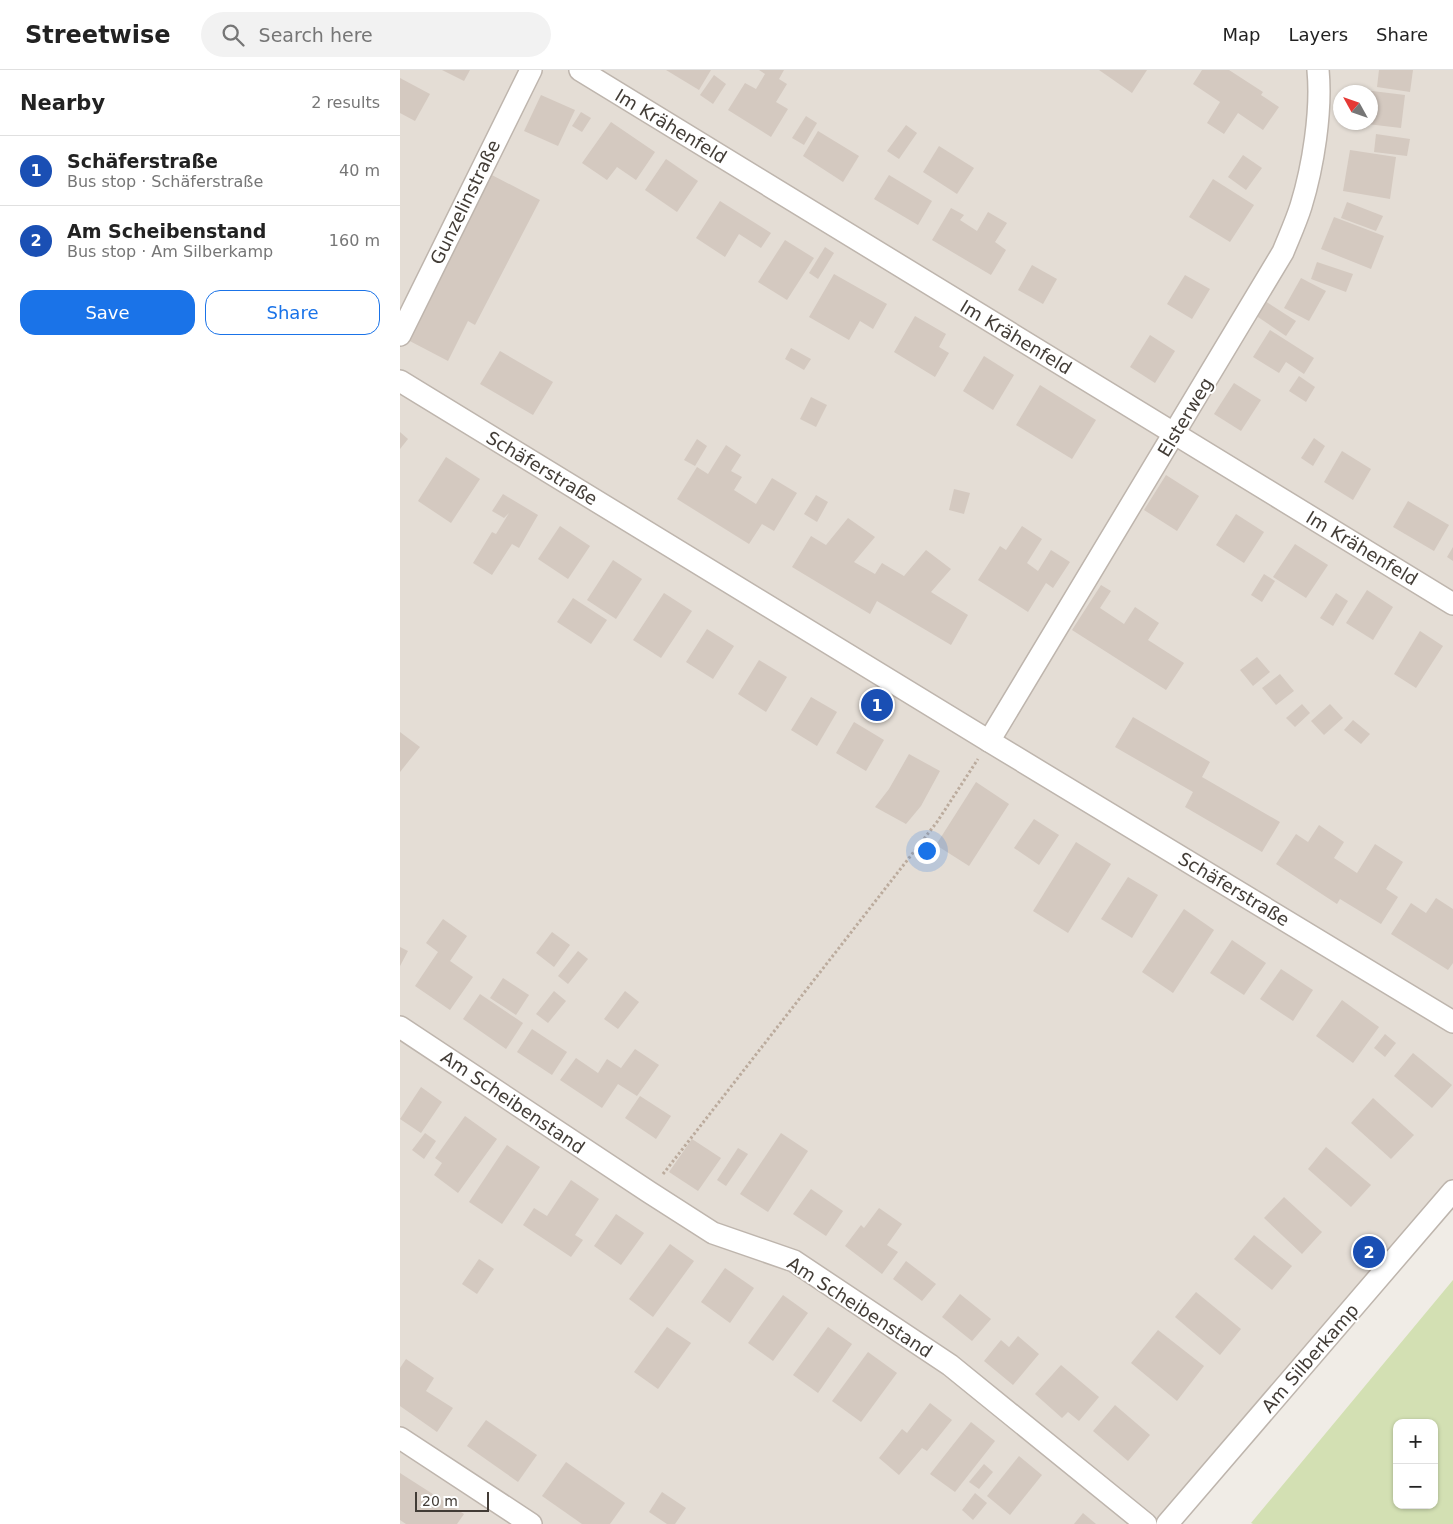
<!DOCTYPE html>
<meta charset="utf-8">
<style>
:root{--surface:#fff;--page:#f2f2f2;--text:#222;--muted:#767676;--line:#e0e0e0;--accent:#1a73e8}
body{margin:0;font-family:"DejaVu Sans",sans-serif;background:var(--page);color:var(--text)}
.controls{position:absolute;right:15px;bottom:15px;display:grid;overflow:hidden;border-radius:10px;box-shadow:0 1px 4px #0004}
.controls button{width:45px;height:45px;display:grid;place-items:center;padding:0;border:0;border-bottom:1px solid var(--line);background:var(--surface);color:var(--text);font:25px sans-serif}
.compass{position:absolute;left:933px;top:15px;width:45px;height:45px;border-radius:50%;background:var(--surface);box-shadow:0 1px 4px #0004;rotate:310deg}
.scale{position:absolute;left:15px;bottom:12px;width:74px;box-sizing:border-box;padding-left:5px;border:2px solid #423c36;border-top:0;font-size:14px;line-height:18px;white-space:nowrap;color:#423c36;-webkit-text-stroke:4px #fff;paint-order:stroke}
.you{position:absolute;left:526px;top:780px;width:18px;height:18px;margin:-12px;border:4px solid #fff;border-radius:50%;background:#1a73e8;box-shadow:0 0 0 8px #1a73e833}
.badge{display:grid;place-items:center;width:32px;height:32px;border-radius:50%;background:var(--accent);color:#fff;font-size:16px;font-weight:700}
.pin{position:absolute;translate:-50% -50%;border:2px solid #fff;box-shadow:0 1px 5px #0006}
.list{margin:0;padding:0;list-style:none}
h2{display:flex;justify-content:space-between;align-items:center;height:65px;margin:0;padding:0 20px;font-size:21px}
h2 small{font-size:16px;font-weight:400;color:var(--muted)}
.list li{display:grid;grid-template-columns:32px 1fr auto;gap:15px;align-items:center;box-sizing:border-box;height:70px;padding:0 20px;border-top:1px solid var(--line)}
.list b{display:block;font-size:19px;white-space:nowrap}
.list p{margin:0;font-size:16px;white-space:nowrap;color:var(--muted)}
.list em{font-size:16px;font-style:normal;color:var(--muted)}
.actions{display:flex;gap:10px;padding:15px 20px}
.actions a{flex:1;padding:11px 0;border:1px solid var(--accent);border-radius:15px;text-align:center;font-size:18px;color:var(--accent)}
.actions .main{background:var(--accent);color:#fff}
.icon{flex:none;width:28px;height:28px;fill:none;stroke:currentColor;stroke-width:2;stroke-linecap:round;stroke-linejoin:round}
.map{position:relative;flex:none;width:1053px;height:1454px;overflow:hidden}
header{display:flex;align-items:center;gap:30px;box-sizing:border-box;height:70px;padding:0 25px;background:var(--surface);border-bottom:1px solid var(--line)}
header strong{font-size:24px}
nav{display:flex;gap:28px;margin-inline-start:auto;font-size:18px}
.search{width:350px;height:45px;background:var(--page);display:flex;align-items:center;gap:12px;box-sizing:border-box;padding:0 18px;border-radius:28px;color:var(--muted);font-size:19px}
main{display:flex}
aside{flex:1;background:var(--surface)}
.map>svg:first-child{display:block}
</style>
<header>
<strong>Streetwise</strong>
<div class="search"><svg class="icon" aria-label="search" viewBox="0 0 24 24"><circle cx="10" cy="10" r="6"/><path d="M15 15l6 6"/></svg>Search here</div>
<nav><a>Map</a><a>Layers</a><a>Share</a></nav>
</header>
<main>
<aside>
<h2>Nearby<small>2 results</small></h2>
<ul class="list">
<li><span class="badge" style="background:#1a4fb4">1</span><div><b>Schäferstraße</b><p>Bus stop · Schäferstraße</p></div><em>40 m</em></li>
<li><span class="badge" style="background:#1a4fb4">2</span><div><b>Am Scheibenstand</b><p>Bus stop · Am Silberkamp</p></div><em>160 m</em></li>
</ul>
<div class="actions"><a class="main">Save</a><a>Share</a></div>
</aside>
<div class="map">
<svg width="1053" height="1454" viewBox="0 0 1053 1454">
<rect width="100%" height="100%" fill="#f0ece6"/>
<!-- residential -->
<path fill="#e4ddd5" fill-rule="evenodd" d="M0 0H1053V1126L770 1454H0ZM941 22H971V52H941Z"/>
<!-- green -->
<path fill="#d3e0b3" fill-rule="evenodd" d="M1053 1210V1454H853L851 1453ZM997 1353H1034V1435H997Z"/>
<!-- building -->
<g fill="#d4c9c0">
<path d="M42 0H70L64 11Z"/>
<path d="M266 0H311L299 20Z"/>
<path d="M359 0H384L379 9 387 14 376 32 388 39 371 67 328 40 345 13 356 19 365 4Z"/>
<path d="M699 0H747L732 23Z"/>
<path d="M802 0H829L863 22 861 25 879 37 863 60 838 43 824 64 807 53 820 32 793 14Z"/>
<path d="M979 0H1013L1010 22 977 17Z"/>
<path d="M314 5 326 14 313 34 300 25Z"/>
<path d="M0 8 30 24 15 51 0 43Z"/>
<path d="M956 19 1005 25 1001 58 967 54 971 52V22H956Z"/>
<path d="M141 25 175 40 158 76 124 61Z"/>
<path d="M181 42 191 48 182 62 172 56Z"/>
<path d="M406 46 417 53 404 75 392 68Z"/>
<path d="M211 52 255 82 236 110 217 97 207 110 182 93Z"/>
<path d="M506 55 517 63 499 89 487 81Z"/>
<path d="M418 61 459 86 443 112 403 86Z"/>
<path d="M976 64 1010 69 1007 86 974 82Z"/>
<path d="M539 76 574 98 557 124 523 102Z"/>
<path d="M950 80 996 87 990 129 943 121Z"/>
<path d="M843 85 862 98 846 120 828 107Z"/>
<path d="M266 89 298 111 277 142 245 120Z"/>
<path d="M90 104 140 130 75 255 68 251 48 291 4 268Z"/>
<path d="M489 105 532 131 518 155 474 129Z"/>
<path d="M813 109 854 135 830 172 789 147Z"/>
<path d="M320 131 371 163 361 178 339 164 325 187 296 168Z"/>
<path d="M947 132 983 146 976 161 941 148Z"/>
<path d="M551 138 564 145 560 150 577 161 588 142 607 153 595 172 606 180 591 205 532 170Z"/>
<path d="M934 147 984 166 971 199 921 179Z"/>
<path d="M385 170 414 188 387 230 358 212Z"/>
<path d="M425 177 434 183 418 209 409 203Z"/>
<path d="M917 192 953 204 946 222 911 209Z"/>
<path d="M632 195 657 209 643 234 618 220Z"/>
<path d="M434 204 487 234 473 259 460 251 449 270 409 247Z"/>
<path d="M785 205 810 219 792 249 767 234Z"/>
<path d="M901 208 926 221 909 251 884 238Z"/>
<path d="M865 231 896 251 886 266 855 245Z"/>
<path d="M515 246 546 264 539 277 549 283 535 307 494 282Z"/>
<path d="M870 260 914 288 904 304 886 292 879 303 853 287Z"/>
<path d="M750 265 775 281 755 313 730 297Z"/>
<path d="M391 278 411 289 404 300 385 289Z"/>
<path d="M100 281 153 312 133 345 80 314Z"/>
<path d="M584 286 614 305 593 340 563 321Z"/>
<path d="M899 306 915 317 906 332 889 321Z"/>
<path d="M834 313 861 330 841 361 814 344Z"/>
<path d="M640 315 696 350 672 389 616 355Z"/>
<path d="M411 327 427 335 416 357 400 349Z"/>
<path d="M0 362 8 369 0 379Z"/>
<path d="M914 368 925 376 913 396 901 388Z"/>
<path d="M297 369 307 376 295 396 284 390Z"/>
<path d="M326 375 341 385 331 401 342 407 334 420 356 434 372 408 397 423 374 461 362 454 349 474 277 429 297 397 308 404Z"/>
<path d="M942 381 971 399 953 430 924 412Z"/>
<path d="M46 387 80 409 51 453 18 431Z"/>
<path d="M766 405 799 426 777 461 744 440Z"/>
<path d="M554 419 570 423 564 444 549 440Z"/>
<path d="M103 424 138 445 119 478 112 474 92 505 73 493 92 462 96 464 109 443 104 448 92 441Z"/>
<path d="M416 425 428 432 417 452 404 444Z"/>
<path d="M1008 431 1049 455 1034 481 993 457Z"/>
<path d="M836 444 864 462 844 493 816 475Z"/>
<path d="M448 448 475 467 454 492 475 504 482 493 504 506 526 480 551 499 531 522 568 545 551 575 477 531 470 544 392 497 411 466 426 475Z"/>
<path d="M160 456 190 476 168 509 138 489Z"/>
<path d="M622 456 642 469 627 493 638 501 651 480 670 492 653 518 646 513 628 542 578 510 600 476 606 480Z"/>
<path d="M895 474 928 495 906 528 873 507Z"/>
<path d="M1053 477V491L1047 487Z"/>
<path d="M213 490 242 509 216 549 187 530Z"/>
<path d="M864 504 875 511 862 532 851 525Z"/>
<path d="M701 515 711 521 700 538 724 554 735 537 759 553 748 570 784 593 766 620 672 560Z"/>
<path d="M967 520 993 537 973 570 946 553Z"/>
<path d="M264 523 292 541 261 588 233 570Z"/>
<path d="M936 523 948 531 933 556 920 548Z"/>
<path d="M173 528 207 550 191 574 157 552Z"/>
<path d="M307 559 334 576 313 609 286 592Z"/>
<path d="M1020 561 1043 576 1016 618 994 604Z"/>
<path d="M857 587 870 602 853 616 840 600Z"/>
<path d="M359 590 387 607 366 642 338 624Z"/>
<path d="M880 604 894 621 876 635 862 618Z"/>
<path d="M411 627 437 642 417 676 391 660Z"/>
<path d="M902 634 910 643 895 657 886 648Z"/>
<path d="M930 634 943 648 924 665 911 651Z"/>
<path d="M733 647 810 692 802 707 880 752 862 782 785 737 793 722 715 677Z"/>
<path d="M953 650 970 664 961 674 944 660Z"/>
<path d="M454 652 484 670 466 701 436 683Z"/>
<path d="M0 662 20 677 0 702Z"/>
<path d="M509 684 540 701 521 736 506 754 475 737 489 719Z"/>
<path d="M576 712 609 734 569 796 536 775Z"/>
<path d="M634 749 659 765 639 795 614 778Z"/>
<path d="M919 755 944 772 934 788 957 803 975 774 1003 792 986 819 998 827 981 854 940 829 937 834 876 794 896 764 908 772Z"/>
<path d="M676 772 711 794 668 863 633 841Z"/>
<path d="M728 807 758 825 732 868 701 849Z"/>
<path d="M1036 828 1053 839V893L1048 900 991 864 1011 833 1026 843Z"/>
<path d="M784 839 814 860 773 923 742 902Z"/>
<path d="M43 849 67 866 50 891 73 907 50 940 15 916 38 882 26 873Z"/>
<path d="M152 862 170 875 154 897 136 883Z"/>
<path d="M832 870 866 893 844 925 810 903Z"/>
<path d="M0 877 8 881 0 896Z"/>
<path d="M178 881 188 889 168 914 158 906Z"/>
<path d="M881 899 913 920 893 951 860 929Z"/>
<path d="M103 908 129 925 116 945 90 928Z"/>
<path d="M154 921 166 931 148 953 136 944Z"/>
<path d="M225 921 239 932 218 959 204 949Z"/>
<path d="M80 924 123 953 106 979 63 949Z"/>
<path d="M942 930 979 957 953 993 916 966Z"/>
<path d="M132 959 167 982 152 1005 117 982Z"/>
<path d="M985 964 996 973 985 987 974 978Z"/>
<path d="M235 979 259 995 237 1026 218 1014 202 1038 160 1010 176 988 198 1003 207 989 221 998Z"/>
<path d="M1013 983 1052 1015 1032 1038 994 1006Z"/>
<path d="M21 1017 42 1032 21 1063 0 1049Z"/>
<path d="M240 1026 271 1046 256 1069 225 1048Z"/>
<path d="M973 1028 1014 1065 991 1089 951 1053Z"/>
<path d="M65 1046 97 1069 58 1123 34 1105 42 1093 35 1088Z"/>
<path d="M25 1063 36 1071 24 1089 12 1080Z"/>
<path d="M381 1063 408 1081 368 1142 340 1124Z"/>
<path d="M292 1069 321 1088 298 1121 269 1102Z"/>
<path d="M107 1075 140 1097 102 1154 69 1132Z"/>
<path d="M926 1077 971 1115 951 1137 908 1099Z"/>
<path d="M338 1078 348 1084 326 1116 317 1110Z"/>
<path d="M171 1110 199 1129 175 1165 183 1170 171 1187 123 1155 134 1138 147 1146Z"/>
<path d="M411 1119 443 1141 426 1166 393 1144Z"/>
<path d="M884 1127 922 1162 902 1184 864 1148Z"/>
<path d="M479 1138 502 1154 487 1175 498 1182 482 1204 445 1176 461 1155 464 1158Z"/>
<path d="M216 1144 244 1163 221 1195 194 1176Z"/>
<path d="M854 1165 892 1196 872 1220 834 1189Z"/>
<path d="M270 1174 294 1191 253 1247 229 1229Z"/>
<path d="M79 1189 94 1199 77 1224 62 1214Z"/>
<path d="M506 1191 536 1214 522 1231 493 1209Z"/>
<path d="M325 1198 354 1218 330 1253 301 1232Z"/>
<path d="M796 1222 841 1259 820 1285 775 1247Z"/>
<path d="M560 1224 591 1249 572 1271 542 1247Z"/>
<path d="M383 1225 408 1243 373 1291 348 1273Z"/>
<path d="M267 1257 291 1273 258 1319 234 1302Z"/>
<path d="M428 1257 452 1274 418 1323 393 1305Z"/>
<path d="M758 1260 804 1296 777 1331 731 1293Z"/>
<path d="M618 1266 639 1284 613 1315 584 1291 601 1270 609 1277Z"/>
<path d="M468 1282 497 1303 461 1352 432 1331Z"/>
<path d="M6 1289 34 1308 26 1321 53 1338 37 1362 0 1336V1298Z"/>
<path d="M661 1295 699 1327 679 1351 668 1342 662 1348 635 1324Z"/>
<path d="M530 1333 552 1350 527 1381 522 1378 499 1405 479 1388 502 1359 507 1363Z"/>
<path d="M715 1335 750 1365 728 1391 693 1361Z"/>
<path d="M86 1350 137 1385 118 1412 67 1376Z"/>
<path d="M571 1352 595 1371 555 1422 530 1404Z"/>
<path d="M619 1386 642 1405 610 1445 587 1426Z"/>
<path d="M166 1392 225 1433 210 1454H182L142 1426Z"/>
<path d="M584 1394 593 1402 579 1419 569 1412Z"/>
<path d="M0 1403 64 1444 57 1454H6L0 1450Z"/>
<path d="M262 1422 286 1438 275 1454H267L249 1442Z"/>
<path d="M575 1423 587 1433 573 1450 562 1440Z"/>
<path d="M683 1443 696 1454H674Z"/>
</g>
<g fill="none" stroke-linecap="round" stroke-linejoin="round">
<!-- street casing -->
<g stroke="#beb5ad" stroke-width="24">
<g id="street">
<path d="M180 0 1053 534"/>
<path d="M0 265 131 0"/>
<path d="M0 311 589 671 1053 952"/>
<path d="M589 671 883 182C889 167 896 152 901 136 913 97 922 41 918 0"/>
<path d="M0 957 249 1122 313 1163 394 1191 550 1295 746 1454"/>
<path d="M0 1368 131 1454"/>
<path d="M767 1454 1053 1121"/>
</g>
</g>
<!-- path -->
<path stroke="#bbab9d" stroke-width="3" stroke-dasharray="2.5 2.5" stroke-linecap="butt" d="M263 1104 537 752 578 689"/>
<!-- street -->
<use href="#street" stroke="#fff" stroke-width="21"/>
</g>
<g text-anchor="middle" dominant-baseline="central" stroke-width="4" stroke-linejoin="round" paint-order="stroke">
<!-- street labels -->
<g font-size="18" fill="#423c36" stroke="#fff">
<text transform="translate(271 56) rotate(31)">Im Krähenfeld</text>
<text transform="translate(65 132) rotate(-64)">Gunzelinstraße</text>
<text transform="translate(616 267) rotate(31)">Im Krähenfeld</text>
<text transform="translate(785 347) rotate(-59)">Elsterweg</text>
<text transform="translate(142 398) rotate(31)">Schäferstraße</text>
<text transform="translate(962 478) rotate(31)">Im Krähenfeld</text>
<text transform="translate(834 819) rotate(31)">Schäferstraße</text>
<text transform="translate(113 1032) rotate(34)">Am Scheibenstand</text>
<text transform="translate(460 1237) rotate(33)">Am Scheibenstand</text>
<text transform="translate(910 1288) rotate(-49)">Am Silberkamp</text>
</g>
</g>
</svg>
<div class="controls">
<button>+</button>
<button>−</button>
</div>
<svg class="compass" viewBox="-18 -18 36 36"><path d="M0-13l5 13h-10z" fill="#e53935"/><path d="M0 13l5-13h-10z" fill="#767676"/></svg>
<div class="scale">20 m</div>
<div class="you"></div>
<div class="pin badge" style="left:477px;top:635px;background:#1a4fb4">1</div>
<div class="pin badge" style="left:969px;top:1182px;background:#1a4fb4">2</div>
</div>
</main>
